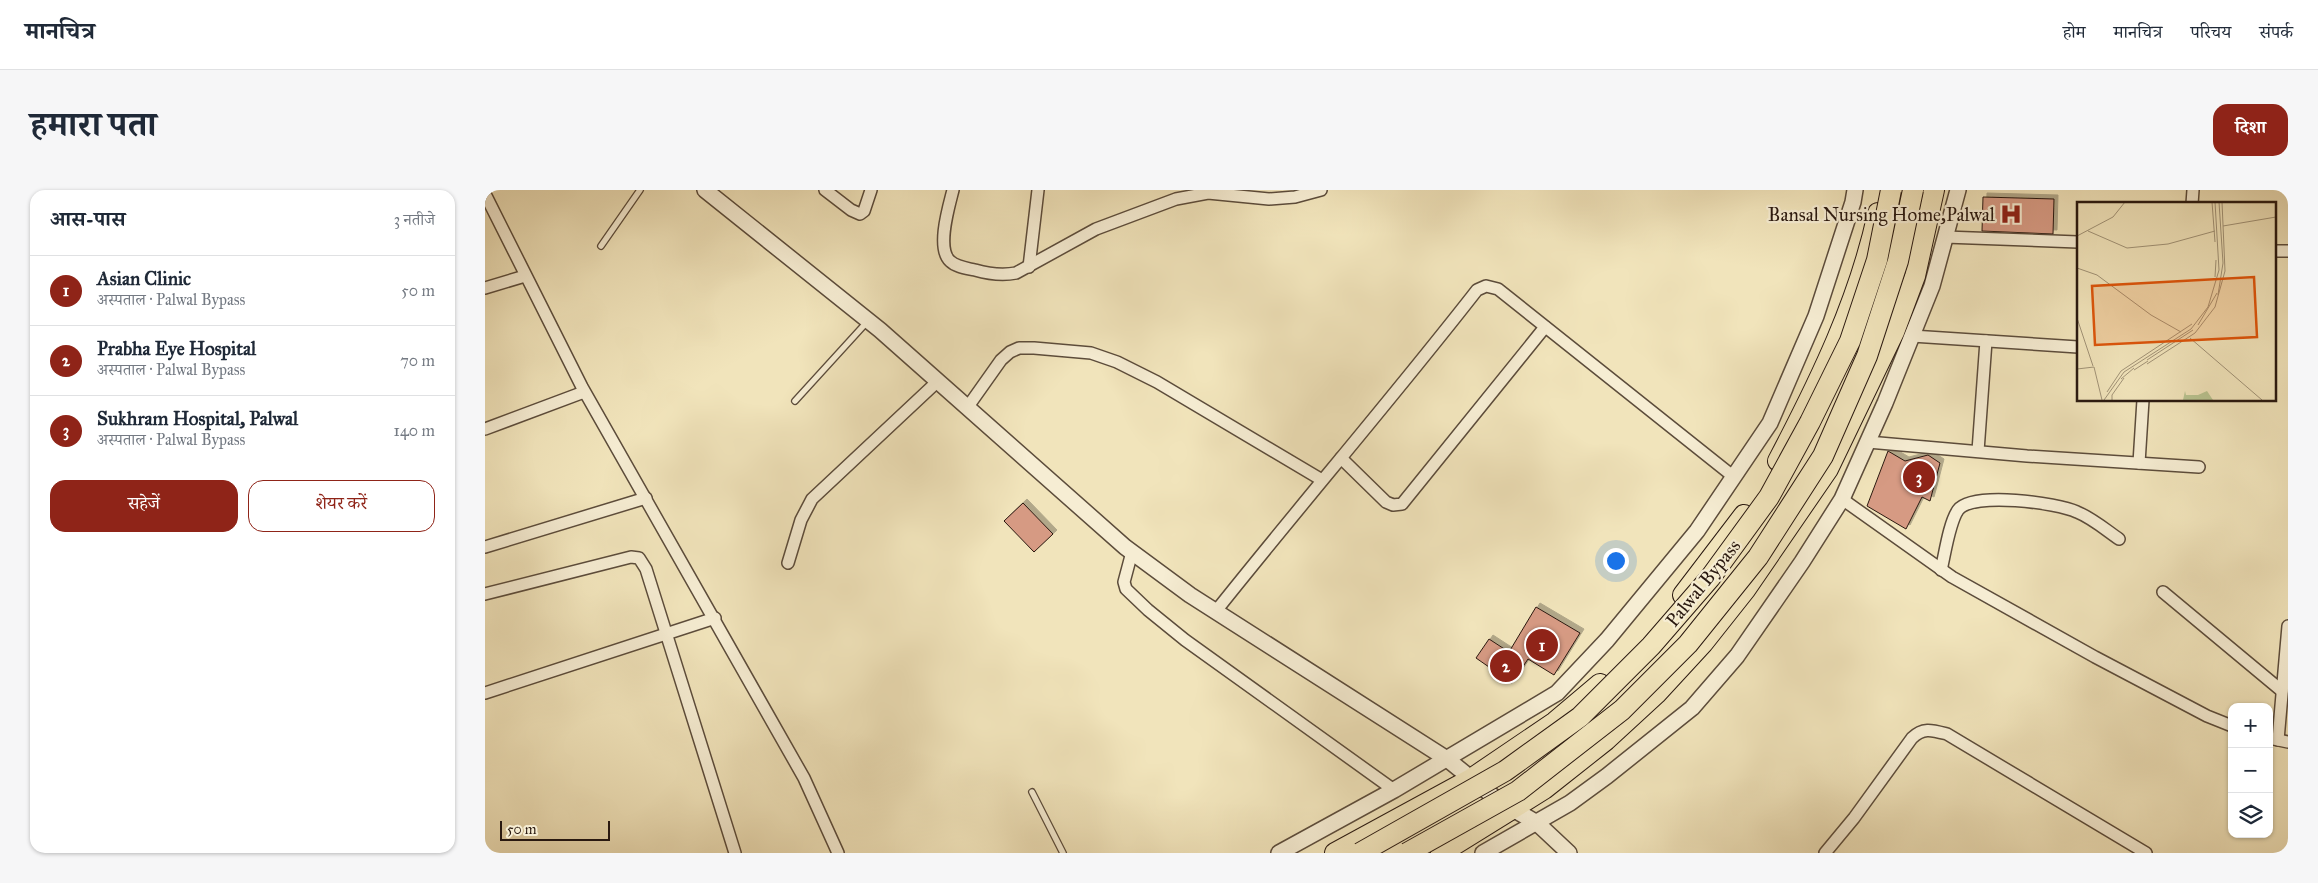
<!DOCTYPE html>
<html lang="hi">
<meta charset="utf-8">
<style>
:root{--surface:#fff;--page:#f6f6f7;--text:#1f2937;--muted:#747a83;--line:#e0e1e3;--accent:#8f2418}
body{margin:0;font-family:"IM FELL Great Primer","Noto Serif Devanagari",serif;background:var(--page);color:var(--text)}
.controls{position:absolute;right:15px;bottom:15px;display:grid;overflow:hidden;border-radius:10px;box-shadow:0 1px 4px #0004}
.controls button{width:45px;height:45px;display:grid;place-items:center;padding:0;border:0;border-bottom:1px solid var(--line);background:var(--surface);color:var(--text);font:25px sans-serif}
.scale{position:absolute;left:15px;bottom:12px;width:110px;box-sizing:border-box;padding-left:5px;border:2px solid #2a1910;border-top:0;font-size:14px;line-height:18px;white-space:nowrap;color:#2a1910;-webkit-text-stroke:4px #f6edd3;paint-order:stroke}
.you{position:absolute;left:1130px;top:370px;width:18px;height:18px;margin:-12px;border:4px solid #fff;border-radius:50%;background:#1a73e8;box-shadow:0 0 0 8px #1a73e833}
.badge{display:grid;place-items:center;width:32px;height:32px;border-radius:50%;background:var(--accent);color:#fff;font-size:16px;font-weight:700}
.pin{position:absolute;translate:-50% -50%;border:2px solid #fff;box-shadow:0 1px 5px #0006}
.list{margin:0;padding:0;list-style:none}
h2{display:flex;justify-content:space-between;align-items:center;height:65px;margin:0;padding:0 20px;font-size:21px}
h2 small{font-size:16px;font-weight:400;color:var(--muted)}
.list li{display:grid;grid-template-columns:32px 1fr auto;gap:15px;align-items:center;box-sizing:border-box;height:70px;padding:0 20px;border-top:1px solid var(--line)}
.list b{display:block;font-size:19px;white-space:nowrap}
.list p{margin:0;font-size:16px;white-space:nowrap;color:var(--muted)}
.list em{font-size:16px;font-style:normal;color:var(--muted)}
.actions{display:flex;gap:10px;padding:15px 20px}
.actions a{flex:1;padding:11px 0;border:1px solid var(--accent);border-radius:15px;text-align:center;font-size:18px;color:var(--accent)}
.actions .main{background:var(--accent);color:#fff}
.icon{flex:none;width:28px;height:28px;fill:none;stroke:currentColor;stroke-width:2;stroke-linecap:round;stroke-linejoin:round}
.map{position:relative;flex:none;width:1803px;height:663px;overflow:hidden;border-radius:15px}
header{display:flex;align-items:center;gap:30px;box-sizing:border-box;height:70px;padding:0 25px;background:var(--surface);border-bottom:1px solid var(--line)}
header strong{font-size:24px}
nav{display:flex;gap:28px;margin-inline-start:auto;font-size:18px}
.intro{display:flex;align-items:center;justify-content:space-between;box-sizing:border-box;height:120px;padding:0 30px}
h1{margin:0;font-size:35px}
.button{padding:12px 22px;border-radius:15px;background:var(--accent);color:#fff;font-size:18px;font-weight:700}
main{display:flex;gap:30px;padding:0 30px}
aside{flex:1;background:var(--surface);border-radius:15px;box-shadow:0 1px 4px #0004}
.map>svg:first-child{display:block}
</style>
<header>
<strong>मानचित्र</strong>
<nav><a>होम</a><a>मानचित्र</a><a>परिचय</a><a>संपर्क</a></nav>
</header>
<div class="intro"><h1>हमारा पता</h1><a class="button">दिशा</a></div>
<main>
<aside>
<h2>आस-पास<small>3 नतीजे</small></h2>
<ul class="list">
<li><span class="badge">1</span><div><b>Asian Clinic</b><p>अस्पताल · Palwal Bypass</p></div><em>50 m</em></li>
<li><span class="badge">2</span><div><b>Prabha Eye Hospital</b><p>अस्पताल · Palwal Bypass</p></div><em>70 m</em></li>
<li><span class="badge">3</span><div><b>Sukhram Hospital, Palwal</b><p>अस्पताल · Palwal Bypass</p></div><em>140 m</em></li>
</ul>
<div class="actions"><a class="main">सहेजें</a><a>शेयर करें</a></div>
</aside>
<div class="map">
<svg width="1803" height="663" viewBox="0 0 1803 663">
<defs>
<filter id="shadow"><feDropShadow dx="4" dy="-4" stdDeviation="0" flood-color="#0004"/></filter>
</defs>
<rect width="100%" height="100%" fill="#f1e4bb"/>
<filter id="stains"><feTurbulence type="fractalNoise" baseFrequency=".004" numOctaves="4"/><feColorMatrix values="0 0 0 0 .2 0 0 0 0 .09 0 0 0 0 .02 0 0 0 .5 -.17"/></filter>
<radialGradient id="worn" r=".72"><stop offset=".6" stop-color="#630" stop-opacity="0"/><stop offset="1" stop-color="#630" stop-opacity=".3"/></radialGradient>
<!-- building -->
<g fill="#d69a83" stroke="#2a1910" filter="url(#shadow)">
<path d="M1498 7 1569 9 1568 44 1497 41Z"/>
<path d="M1403 261 1420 271 1443 265 1455 273 1445 311 1437 307 1421 339 1382 316Z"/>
<path d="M538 313 568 344 549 362 519 331Z"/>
<path d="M1051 417 1095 443 1069 485 1043 469 1027 493 991 468 1004 449 1024 462Z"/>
</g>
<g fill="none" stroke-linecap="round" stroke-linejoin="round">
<!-- service casing -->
<g stroke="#5c4c3b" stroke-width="8">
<g id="service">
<path d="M116 56 155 0"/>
<path d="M310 211 382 132"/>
<path d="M547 602 578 663"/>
</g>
</g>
<!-- minor casing -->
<g stroke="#5c4c3b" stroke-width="14">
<g id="minor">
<path d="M340 0 366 20 375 24 379 21 386 0"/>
<path d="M468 0C464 16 451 58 465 71 471 77 481 78 490 80 504 84 516 86 531 83L611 39 691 9 723 3 784 9 810 7 836 0"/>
<path d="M0 4 97 197 319 588 353 663"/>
<path d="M1707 14 1708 0"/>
<path d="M1460 47 1593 52"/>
<path d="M1789 61H1803"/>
<path d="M544 77 553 0"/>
<path d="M0 98 40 86"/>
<path d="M1427 146 1593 157"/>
<path d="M482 218 516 170 525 162 534 158H549L606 163 632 172 672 192 837 290"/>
<path d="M0 239 99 202"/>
<path d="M1383 252 1542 266 1714 277"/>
<path d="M1493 261 1501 151"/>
<path d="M856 268 901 312 908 315 917 314 1060 137"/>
<path d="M1654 273 1658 210"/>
<path d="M1357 309 1467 387 1610 467 1722 526 1747 536"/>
<path d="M0 357 161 308"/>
<path d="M647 362 639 392 641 399 663 420 700 450 909 600"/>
<path d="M303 373 316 330 327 309 453 191"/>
<path d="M1456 380C1460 364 1464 333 1473 320 1488 301 1572 313 1592 322 1607 328 1621 340 1634 349"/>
<path d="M1678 402 1797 501"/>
<path d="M0 404 146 367 154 368 161 379 250 663"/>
<path d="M731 421C817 313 907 209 992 100L1001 96 1013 99 1249 287"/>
<path d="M0 503 230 428"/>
<path d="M1784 548 1803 552"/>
<path d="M1793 550 1803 436"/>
<path d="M1340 663 1369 628 1427 548C1438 537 1447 540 1462 544L1661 663"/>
</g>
</g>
<!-- tertiary casing -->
<g stroke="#5c4c3b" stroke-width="18">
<g id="tertiary">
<path d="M220 0 395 140 640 357 705 405 962 569 1014 611 1052 633 1084 663"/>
<path d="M794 663 909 600 1072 503 1122 450 1212 341 1285 233 1331 126 1368 12 1370 0"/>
<path d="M998 663 1085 613 1122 586 1207 518 1252 466 1317 372 1357 309 1400 213 1447 96 1473 0"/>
</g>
</g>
<!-- trunk casing -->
<g stroke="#2a1910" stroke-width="22">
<g id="trunk">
<path d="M1293 271C1335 191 1374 111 1393 23"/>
<path d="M1198 405 1259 325"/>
<path d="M850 663 986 589 1070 532 1115 494"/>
<path d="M956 663 1059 599 1121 550 1171 504 1218 453 1260 400 1343 279 1409 142 1430 86 1449 0"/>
</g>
</g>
<!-- service -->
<use href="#service" stroke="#f6edd3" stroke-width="5.5"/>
<!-- minor -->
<use href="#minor" stroke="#f6edd3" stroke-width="11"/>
<!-- tertiary -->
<use href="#tertiary" stroke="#f6edd3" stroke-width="15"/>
<!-- trunk -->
<use href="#trunk" stroke="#f1e4bb" stroke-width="20"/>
<!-- trunk-bridge casing -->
<g stroke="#2a1910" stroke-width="22" stroke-linecap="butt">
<g id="trunk-bridge">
<path d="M875 663 1020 581 1095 527 1166 456 1225 388 1284 307 1325 232 1365 151 1392 70 1406 0"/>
<path d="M922 663 1033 601 1137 520 1203 454 1273 367 1338 266 1382 166 1413 71 1428 0"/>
</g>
</g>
<!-- trunk-bridge -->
<use href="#trunk-bridge" stroke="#f1e4bb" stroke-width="20"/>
</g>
<!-- icons -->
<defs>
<g id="hospital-bare" transform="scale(1.725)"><path d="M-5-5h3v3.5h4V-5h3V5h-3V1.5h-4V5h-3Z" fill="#8f2418" stroke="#f6edd3" stroke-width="2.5" paint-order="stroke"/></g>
</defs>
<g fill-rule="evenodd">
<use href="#hospital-bare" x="1526" y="24"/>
</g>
<g text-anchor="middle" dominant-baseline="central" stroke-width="4.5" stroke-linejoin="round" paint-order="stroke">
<!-- poi labels -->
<g font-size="19" fill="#2a1910" stroke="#f6edd3" text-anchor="end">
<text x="1510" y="24">Bansal Nursing Home,Palwal</text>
</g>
<!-- street labels -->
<g font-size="19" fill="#2a1910" stroke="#f6edd3">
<text transform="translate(1218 393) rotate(-51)">Palwal Bypass</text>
</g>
</g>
<!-- overview -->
<g transform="translate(1592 12)">
<rect width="199" height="199" fill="#f1e4bb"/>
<path d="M108 189 109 193H121L130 189 136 198H106Z" fill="#b9c491"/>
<path fill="none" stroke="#a19377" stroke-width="1" d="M135 0 138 40M146 24 199 15M11 29 50 46 91 42 138 29M0 34 36 15 48 0M0 66 20 73 74 113 104 130M138 75 139 58M141 93 146 61 142 0M0 116 16 164M121 123 140 91M113 136 185 198M70 158 116 128M70 162 118 131 138 105 148 69 145 0M0 167 17 165 25 198M57 168 71 159M44 177 57 166M30 190 44 169 115 122M27 198 47 170 114 127 131 105 142 68 138 0M35 198V193L47 176"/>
<path fill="#de560c" fill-opacity="0.15" stroke="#de560c" stroke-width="2.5" d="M177 75 180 135 18 143 15 84Z"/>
<rect width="199" height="199" fill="none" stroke="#2a1910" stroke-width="2.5"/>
</g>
<rect width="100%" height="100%" filter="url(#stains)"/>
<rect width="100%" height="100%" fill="url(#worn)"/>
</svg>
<div class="controls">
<button>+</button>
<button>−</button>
<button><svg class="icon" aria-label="layers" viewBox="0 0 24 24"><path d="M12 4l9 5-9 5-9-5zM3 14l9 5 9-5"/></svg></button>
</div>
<div class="scale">50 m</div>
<div class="you"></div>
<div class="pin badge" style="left:1057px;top:455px">1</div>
<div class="pin badge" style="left:1021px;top:476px">2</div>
<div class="pin badge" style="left:1434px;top:287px">3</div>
</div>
</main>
